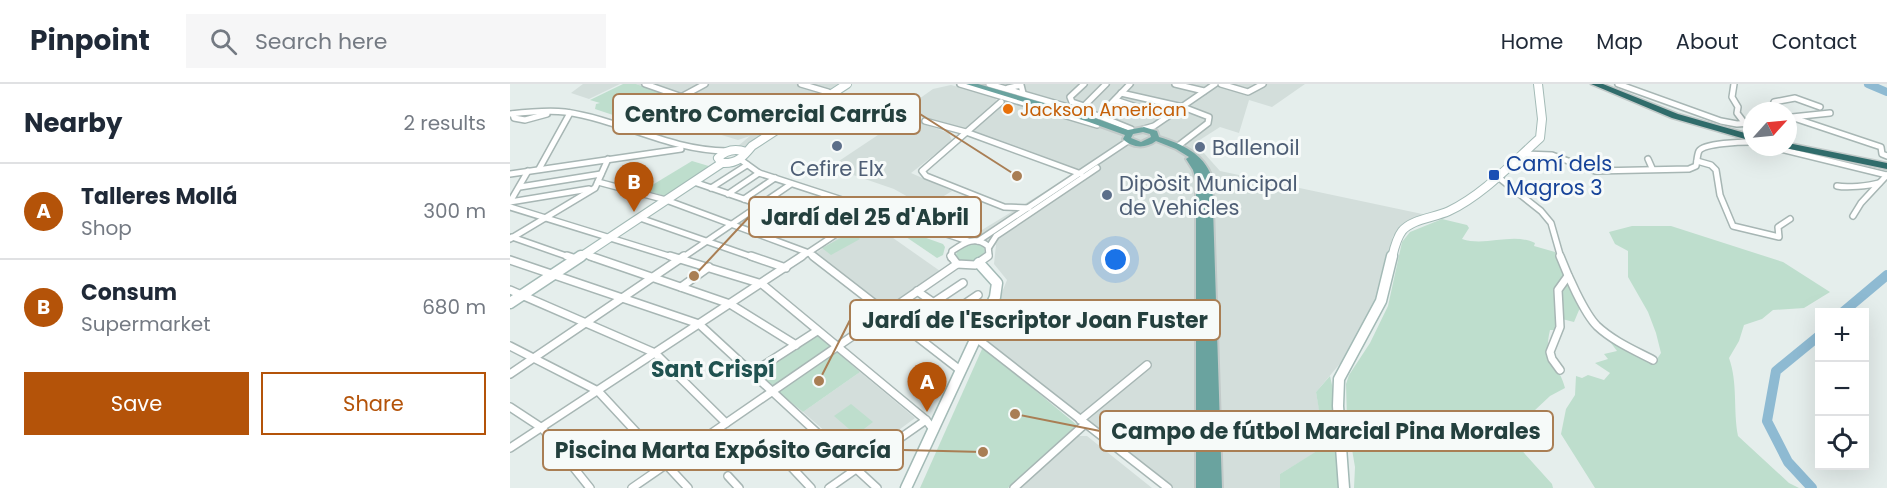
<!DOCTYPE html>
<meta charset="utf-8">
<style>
:root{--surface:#fff;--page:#f6f6f7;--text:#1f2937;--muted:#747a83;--line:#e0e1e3;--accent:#b45309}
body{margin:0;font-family:Poppins,sans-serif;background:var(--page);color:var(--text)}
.controls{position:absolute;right:18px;bottom:18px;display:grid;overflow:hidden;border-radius:0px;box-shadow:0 6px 24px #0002}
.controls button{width:54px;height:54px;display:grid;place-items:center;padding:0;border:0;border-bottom:2px solid var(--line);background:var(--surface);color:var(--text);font:30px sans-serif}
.compass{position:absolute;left:1233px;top:18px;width:54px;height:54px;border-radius:50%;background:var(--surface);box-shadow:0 6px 24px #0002;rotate:63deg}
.you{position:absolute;left:606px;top:176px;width:21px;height:21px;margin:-15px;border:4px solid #fff;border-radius:50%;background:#1a73e8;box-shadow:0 0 0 9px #1a73e833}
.badge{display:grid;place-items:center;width:39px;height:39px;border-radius:50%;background:var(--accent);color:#fff;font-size:20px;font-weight:700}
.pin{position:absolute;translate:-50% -50px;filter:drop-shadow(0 2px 3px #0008)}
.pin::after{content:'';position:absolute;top:32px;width:21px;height:18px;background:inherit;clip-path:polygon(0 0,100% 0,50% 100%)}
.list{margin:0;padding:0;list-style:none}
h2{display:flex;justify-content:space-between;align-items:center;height:78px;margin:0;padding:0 24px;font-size:26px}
h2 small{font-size:20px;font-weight:400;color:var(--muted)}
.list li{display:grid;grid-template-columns:39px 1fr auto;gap:18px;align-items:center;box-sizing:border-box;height:96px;padding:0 24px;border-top:2px solid var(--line)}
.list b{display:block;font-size:22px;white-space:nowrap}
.list p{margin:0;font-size:20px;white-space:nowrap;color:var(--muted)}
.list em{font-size:20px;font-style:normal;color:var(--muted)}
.actions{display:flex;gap:12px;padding:18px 24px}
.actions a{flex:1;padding:14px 0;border:2px solid var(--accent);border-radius:0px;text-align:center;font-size:21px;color:var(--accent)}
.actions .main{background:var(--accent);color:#fff}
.icon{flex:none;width:33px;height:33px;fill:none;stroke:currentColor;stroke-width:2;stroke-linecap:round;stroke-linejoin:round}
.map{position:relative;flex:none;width:1377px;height:404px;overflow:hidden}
header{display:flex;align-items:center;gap:36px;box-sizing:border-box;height:84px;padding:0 30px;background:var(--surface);border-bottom:2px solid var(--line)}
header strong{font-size:28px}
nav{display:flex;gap:33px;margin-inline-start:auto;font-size:21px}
.search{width:420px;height:54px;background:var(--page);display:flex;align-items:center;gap:15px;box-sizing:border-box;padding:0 21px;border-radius:0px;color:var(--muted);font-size:22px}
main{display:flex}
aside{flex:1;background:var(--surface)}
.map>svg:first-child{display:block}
</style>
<header>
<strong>Pinpoint</strong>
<div class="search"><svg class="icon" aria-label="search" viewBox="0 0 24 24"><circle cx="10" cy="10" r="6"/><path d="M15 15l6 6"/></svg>Search here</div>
<nav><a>Home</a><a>Map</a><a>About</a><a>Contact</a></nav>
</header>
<main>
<aside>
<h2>Nearby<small>2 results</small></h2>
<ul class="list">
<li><span class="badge">A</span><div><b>Talleres Mollá</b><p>Shop</p></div><em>300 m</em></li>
<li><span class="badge">B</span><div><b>Consum</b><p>Supermarket</p></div><em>680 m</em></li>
</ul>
<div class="actions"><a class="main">Save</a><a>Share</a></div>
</aside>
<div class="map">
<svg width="1377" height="404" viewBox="0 0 1377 404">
<rect width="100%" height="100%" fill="#e5eeec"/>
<!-- built -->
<g fill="#d3dedb">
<path d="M73 0H110L79 15 61 9Z"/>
<path d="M126 0H328L233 64 228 62 240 52 228 56 195 46 218 32Z"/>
<path d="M485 0H795L762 23 739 16 729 49 710 43 685 59 710 87 917 131 894 141 883 152 867 214 839 269 806 308 816 362 770 390V404H661L473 255 497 196 484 180 486 161 462 152 569 87 459 48 507 7Z"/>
<path d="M441 1 485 13 487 17 455 46 400 29 402 25 399 22 423 5Z"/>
<path d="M411 39 439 49 442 57 401 89 442 107 416 123 384 105 320 83 377 45Z"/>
<path d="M356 135 430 187 378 224 306 169Z"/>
<path d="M350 288 405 334 348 376 293 328Z"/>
<path d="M567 352H577L642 404H510Z"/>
</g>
<!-- green -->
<g fill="#bedecd">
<path d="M113 0H126L191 22 168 35 163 33 130 34 124 38 85 25 86 20 90 19 80 16Z"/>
<path d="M182 77 202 83 155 112 134 106Z"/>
<path d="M932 135 957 141 959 144 952 155C976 163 1002 148 1025 159L1024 162 1045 168 1055 191 1072 219 1064 238 1052 235 1046 237 1047 246H1040C1032 281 1048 276 1055 304L1040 312 1024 327 1037 350 1008 356 1006 360 1042 400 1043 404H844L845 383 837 336 836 300 839 291 860 259 878 222 892 158 900 148Z"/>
<path d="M377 140 433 160 435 163 433 171 427 174Z"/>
<path d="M1122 142H1161L1273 178 1320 208 1294 224 1263 226 1252 235 1234 241 1229 257 1219 274C1228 299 1223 326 1228 352L1279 399 1289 404H1085L1051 350 1056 325 1065 311 1066 292 1072 294 1078 291 1094 296 1100 289 1085 279 1098 275 1094 270 1107 267 1098 255 1114 258 1147 275 1151 269 1146 249 1138 228 1118 193V167L1105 160 1099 148Z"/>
<path d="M342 148 350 155 321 171 312 164Z"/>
<path d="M461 159 474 162 475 171 465 177 449 176 446 171 448 165Z"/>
<path d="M306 250 323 264 263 304 246 289Z"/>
<path d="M472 265H475L567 341 498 404H410Z"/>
<path d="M326 267 350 288 293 328 267 307Z"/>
<path d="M820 292 832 346 830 404H770V390L815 362 806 308Z"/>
<path d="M341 320 363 338 346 351 324 332Z"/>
</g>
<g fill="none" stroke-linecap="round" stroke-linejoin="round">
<!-- river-far1 -->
<path stroke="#8ebad2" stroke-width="8" d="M1358 0 1377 8"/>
<!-- river -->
<g stroke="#8ebad2" stroke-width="10">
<path d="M1333 228 1377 191"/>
<path d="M1302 404 1278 378 1257 337 1266 287 1310 251"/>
</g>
<!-- street-far1 casing -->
<g stroke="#a7b6b4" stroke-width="8">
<g id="street-far1">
<path d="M135 0 258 43V47"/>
<path d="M291 0 318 8"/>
<path d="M450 0 587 41"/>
<path d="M479 0 589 32 621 45"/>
<path d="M574 0 560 13 562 18 574 22"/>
<path d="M665 0 694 7"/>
<path d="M711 0 738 8 753 0"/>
<path d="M1108 0 1211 37 1227 40 1242 39"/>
<path d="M1224 0 1222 13 1228 23 1227 29 1236 41"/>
<path d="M498 4 511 1 513 9"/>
<path d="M611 9 673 23 699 33 698 39 668 62"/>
<path d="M171 13 195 0"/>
<path d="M605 16 657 33"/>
<path d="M491 18 412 87 416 92 494 123 519 124"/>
<path d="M571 25 596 0"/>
<path d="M1261 27 1264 18 1285 14 1310 23"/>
<path d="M0 30C18 28 37 26 55 28 112 36 157 66 217 67"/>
<path d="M3 30 4 34 15 36 37 30"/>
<path d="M589 32 620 0"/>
<path d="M1278 32 1371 63 1372 70 1377 72"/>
<path d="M1282 33 1320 29"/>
<path d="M415 37 456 48 571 90"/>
<path d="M634 45 644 42 705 0"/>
<path d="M1262 63 1377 91"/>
<path d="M1013 70 1042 71 1085 87 1179 85 1186 82C1187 78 1187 71 1189 67 1194 59 1232 58 1242 58"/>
<path d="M1138 75 1142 84"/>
<path d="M231 76 249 89 458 157"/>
<path d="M1187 77 1201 81 1206 86 1210 111 1223 142 1269 153 1268 143 1280 135"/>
<path d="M29 85 60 29"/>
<path d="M0 90 171 65"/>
<path d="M988 93 1031 127 1041 139 1051 174"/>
<path d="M88 98 156 116 299 169 305 174"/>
<path d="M184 98 330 148"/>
<path d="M1327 102C1337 104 1358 102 1369 99"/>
<path d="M10 103 91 90"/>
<path d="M201 104 237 81"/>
<path d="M218 110 249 89"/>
<path d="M234 115 265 94"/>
<path d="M0 118 79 105"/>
<path d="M0 118 18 87"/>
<path d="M0 123 165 174"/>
<path d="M1343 132 1351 119 1377 91"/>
<path d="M130 134 245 174"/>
<path d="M2 153 62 174"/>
<path d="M0 155 85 104 98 75"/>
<path d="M468 157 618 57"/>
<path d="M479 163 486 152 587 84"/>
<path d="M74 170 84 174"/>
<path d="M172 174 281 100"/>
<path d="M290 174 361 127"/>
<path d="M441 174 442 167C454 159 465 151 478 162L479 171 475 174"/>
</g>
</g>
<!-- street casing -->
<g stroke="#a7b6b4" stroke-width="10">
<g id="street">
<path d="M57 172 66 175"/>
<path d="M80 172 220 220 286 261"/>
<path d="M160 172 252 200 416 336 423 345"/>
<path d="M241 172 276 184"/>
<path d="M303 172 450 286"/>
<path d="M441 172 447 180 465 181 478 172"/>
<path d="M1050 172C1057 190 1074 229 1087 242 1103 257 1124 266 1143 276"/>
<path d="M0 176 189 240 367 404"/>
<path d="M171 203 199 183"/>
<path d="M0 206 145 269 216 339"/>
<path d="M407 207 467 249"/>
<path d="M423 219 453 199"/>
<path d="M440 230 468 211"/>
<path d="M465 253 658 404"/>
<path d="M0 262 88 307 178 404"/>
<path d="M1050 286 1042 275 1040 268 1050 243 1048 206 1058 192"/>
<path d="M242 289 307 247"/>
<path d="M0 290 174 172"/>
<path d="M0 323 32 344 80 404"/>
<path d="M570 336 637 281"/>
<path d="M0 364 292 172"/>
<path d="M272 373 301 404"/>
<path d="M218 392 229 404"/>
<path d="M122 404 447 180"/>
<path d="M319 404 416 336"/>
<path d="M504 404 575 340"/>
</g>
</g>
<!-- secondary-far1 casing -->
<g stroke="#a3bab6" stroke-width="10">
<g id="secondary-far1">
<path d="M212 79C227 80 233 73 242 62L337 0"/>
<path d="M212 79 208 74C216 66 225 64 236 68"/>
<path d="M69 174 212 79"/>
<path d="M882 174C884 165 886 155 892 147 902 135 924 134 939 127 974 110 1001 80 1030 54L1032 35 1028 0"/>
</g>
</g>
<!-- secondary casing -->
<g stroke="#a3bab6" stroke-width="13">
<g id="secondary">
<path d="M0 219 71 172"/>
<path d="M396 404 485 213 487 199 469 179"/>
<path d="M834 404 828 322 829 295 871 217 882 172"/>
</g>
</g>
<!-- primary casing -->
<g stroke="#c2cac9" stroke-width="4">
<path id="primary" d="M456 0H468L585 34 618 46 634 43 647 47 649 53C672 60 693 69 702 93L712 404H686V96L683 86 676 75 679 73 666 65 646 57C635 65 622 64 613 55L615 51 579 38ZM633 48 640 50 641 53 631 58 621 54 623 50Z"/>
</g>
<!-- highway casing -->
<g stroke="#c2cac9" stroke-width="3">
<g id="highway">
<path d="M1081 0H1093L1168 30 1242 51V57L1162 34Z"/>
<path d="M1278 59 1377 79V85L1275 64 1278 63Z"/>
</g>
</g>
<!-- street-far1 -->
<use href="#street-far1" stroke="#fff" stroke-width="5"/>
<!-- street -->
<use href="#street" stroke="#fff" stroke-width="7"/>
<!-- secondary-far1 -->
<use href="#secondary-far1" stroke="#fff" stroke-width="8"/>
<!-- secondary -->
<use href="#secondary" stroke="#fff" stroke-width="10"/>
<!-- primary -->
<use href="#primary" fill="#6aa39f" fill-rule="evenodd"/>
<!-- highway -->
<use href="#highway" fill="#306c6b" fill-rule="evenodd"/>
</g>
<!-- markers -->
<circle fill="#e8710a" stroke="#f6faf9" stroke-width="2" cx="498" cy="25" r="6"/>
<g fill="#5c6f8a" stroke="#f6faf9" stroke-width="2">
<circle cx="327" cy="62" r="6"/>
<circle cx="690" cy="63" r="6"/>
<circle cx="597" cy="111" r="6"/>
</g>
<rect fill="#1a4fb4" stroke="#f6faf9" stroke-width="2" x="978" y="85" width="12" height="12" rx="3"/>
<g text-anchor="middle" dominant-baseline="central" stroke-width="6" stroke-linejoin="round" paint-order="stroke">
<!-- far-food labels -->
<g font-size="18" fill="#c56008" stroke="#f6faf9" text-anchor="start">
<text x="510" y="25">Jackson American</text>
</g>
<!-- service labels -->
<g font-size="21" fill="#4e5e75" stroke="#f6faf9" text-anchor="start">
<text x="702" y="63">Ballenoil</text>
<text x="327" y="84" text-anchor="middle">Cefire Elx</text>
<text x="609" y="99">Dipòsit Municipal<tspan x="609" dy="24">de Vehicles</tspan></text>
</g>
<!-- transit labels -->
<g font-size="21" fill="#164399" stroke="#f6faf9" text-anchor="start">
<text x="996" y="79">Camí dels<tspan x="996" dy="24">Magros 3</tspan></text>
</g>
<!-- neighbourhood labels -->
<g font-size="22" font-weight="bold" fill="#205250" stroke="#f6faf9">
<text x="203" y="285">Sant Crispí</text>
</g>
</g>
<!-- callouts -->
<path fill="none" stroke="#a97e54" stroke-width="2" d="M507 92L410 30M184 192L239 133M309 297L340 236M505 330L590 347M473 368L393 366"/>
<g fill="#a97e54" stroke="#f6faf9" stroke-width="2">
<circle cx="507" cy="92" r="6"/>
<circle cx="184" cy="192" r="6"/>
<circle cx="309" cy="297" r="6"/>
<circle cx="505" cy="330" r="6"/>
<circle cx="473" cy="368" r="6"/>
</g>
<g fill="#f6faf9" stroke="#a97e54" stroke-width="2">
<rect x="103" y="10" width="307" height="40" rx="6"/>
<rect x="239" y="113" width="232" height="40" rx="6"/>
<rect x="340" y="216" width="370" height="40" rx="6"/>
<rect x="590" y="327" width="453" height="40" rx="6"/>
<rect x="33" y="346" width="360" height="40" rx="6"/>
</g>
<g font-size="22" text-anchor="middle" font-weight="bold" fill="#24403e">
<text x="256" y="38">Centro Comercial Carrús</text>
<text x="355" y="141">Jardí del 25 d'Abril</text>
<text x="525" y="244">Jardí de l'Escriptor Joan Fuster</text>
<text x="816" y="355">Campo de fútbol Marcial Pina Morales</text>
<text x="213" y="374">Piscina Marta Expósito García</text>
</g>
</svg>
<div class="controls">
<button>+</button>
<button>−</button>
<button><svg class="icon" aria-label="locate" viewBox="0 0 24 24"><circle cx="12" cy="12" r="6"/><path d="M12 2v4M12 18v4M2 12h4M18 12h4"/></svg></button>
</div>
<svg class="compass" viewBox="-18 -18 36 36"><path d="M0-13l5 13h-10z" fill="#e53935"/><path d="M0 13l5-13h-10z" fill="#747a83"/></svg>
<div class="you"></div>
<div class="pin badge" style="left:417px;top:328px">A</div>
<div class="pin badge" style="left:124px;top:128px">B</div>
</div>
</main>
